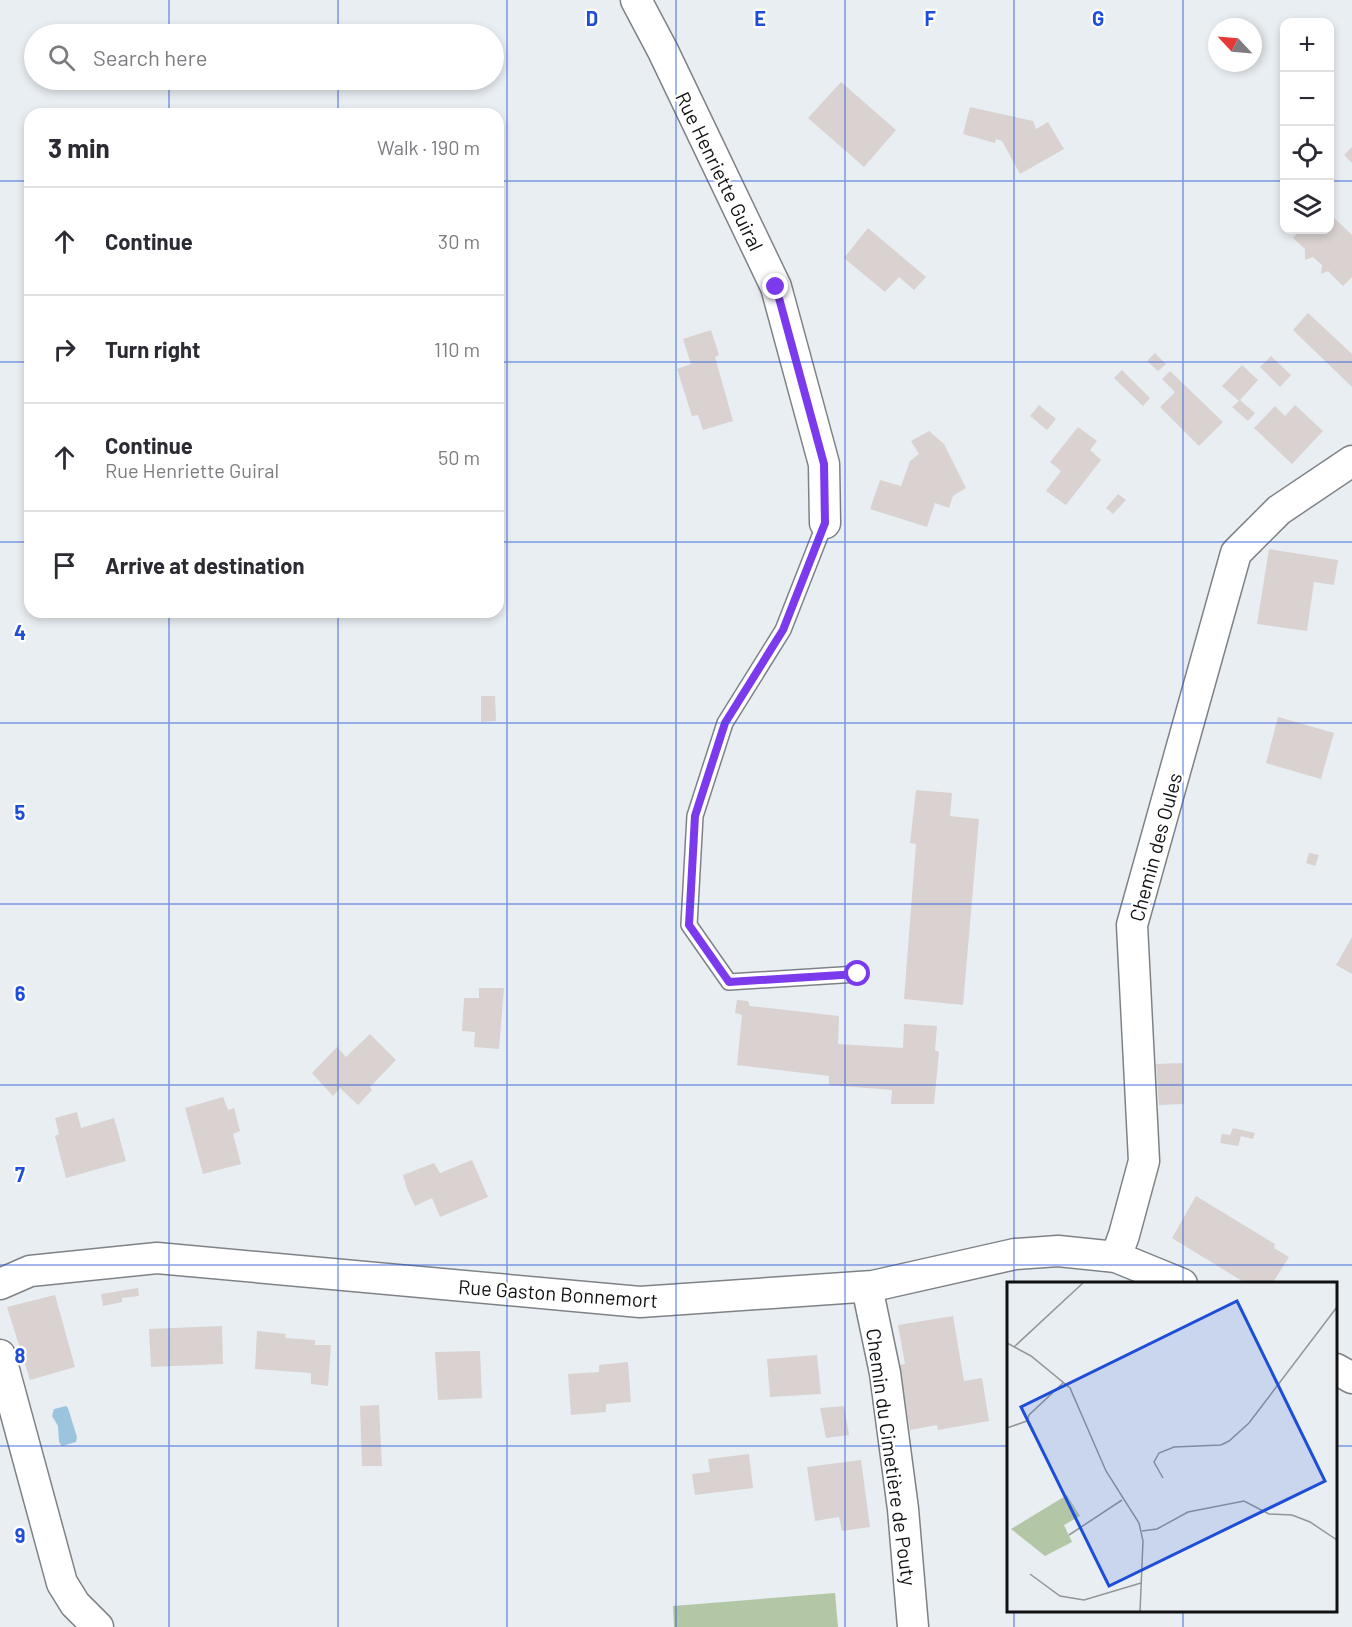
<!DOCTYPE html>
<meta charset="utf-8">
<style>
:root{--surface:#fff;--page:#f7f7f7;--text:#2b2b33;--muted:#7c7c81;--line:#e1e1e2}
body{margin:0;font-family:Barlow,sans-serif;background:var(--page);color:var(--text)}
.controls{position:absolute;right:18px;top:18px;display:grid;overflow:hidden;border-radius:12px;box-shadow:0 3px 9px #0003}
.controls button{width:54px;height:54px;display:grid;place-items:center;padding:0;border:0;border-bottom:2px solid var(--line);background:var(--surface);color:var(--text);font:30px sans-serif}
.compass{position:absolute;left:1208px;top:18px;width:54px;height:54px;border-radius:50%;background:var(--surface);box-shadow:0 3px 9px #0003;rotate:296deg}
.stop{position:absolute;width:18px;height:18px;margin:-14px;border:4px solid #7c3aed;border-radius:50%;background:#fff}
.stop.end{background:#7c3aed;border-color:#fff;box-shadow:0 2px 6px #0008}
.list{margin:0;padding:0;list-style:none}
h2{display:flex;justify-content:space-between;align-items:center;height:78px;margin:0;padding:0 24px;font-size:26px}
h2 small{font-size:20px;font-weight:400;color:var(--muted)}
.list li{display:grid;grid-template-columns:39px 1fr auto;gap:18px;align-items:center;box-sizing:border-box;height:108px;padding:0 24px;border-top:2px solid var(--line)}
.list b{display:block;font-size:22px;white-space:nowrap}
.list p{margin:0;font-size:20px;white-space:nowrap;color:var(--muted)}
.list em{font-size:20px;font-style:normal;color:var(--muted)}
.icon{flex:none;width:33px;height:33px;fill:none;stroke:currentColor;stroke-width:2;stroke-linecap:round;stroke-linejoin:round}
.map{position:relative;flex:none;width:1352px;height:1627px;overflow:hidden}
.search{position:absolute;background:var(--surface);box-shadow:0 3px 9px #0003;left:24px;top:24px;width:480px;height:66px;display:flex;align-items:center;gap:15px;box-sizing:border-box;padding:0 21px;border-radius:33px;color:var(--muted);font-size:22px}
.panel{position:absolute;background:var(--surface);box-shadow:0 3px 9px #0003;left:24px;top:108px;width:480px;height:510px;border-radius:18px}
.map>svg:first-child{display:block}
</style>
<div class="map">
<svg width="1352" height="1627" viewBox="0 0 1352 1627">
<rect width="100%" height="100%" fill="#e9eef2"/>
<!-- green -->
<path fill="#b3c7a6" d="M835 1593 838 1627H674L673 1606Z"/>
<!-- water -->
<path fill="#9cc4dd" d="M66 1406 68 1408 77 1437 76 1442 62 1446 59 1442 58 1426 52 1416 54 1409Z"/>
<!-- building -->
<g fill="#d9d2d1">
<path d="M841 82 896 130 864 167 808 118Z"/>
<path d="M970 107 1033 121 1036 129 1048 122 1064 149 1020 174 1002 141 996 139 995 143 963 134Z"/>
<path d="M1352 147V163L1344 155Z"/>
<path d="M1330 214 1352 235V277L1343 286 1328 271 1321 274 1322 265 1313 257 1305 260V249L1293 238 1300 230H1330Z"/>
<path d="M868 228 926 277 914 290 899 277 885 292 844 258Z"/>
<path d="M1308 313 1352 354V387L1293 330Z"/>
<path d="M711 330 719 355 715 357 733 421 703 430 698 415 692 416 677 369 691 364 683 339Z"/>
<path d="M1155 353 1166 364 1158 371 1147 361Z"/>
<path d="M1271 356 1291 375 1280 387 1260 367Z"/>
<path d="M1242 365 1258 380 1240 400 1255 413 1248 421 1232 407 1239 401 1222 386Z"/>
<path d="M1122 370 1150 398 1143 406 1114 378Z"/>
<path d="M1170 371 1223 422 1199 446 1160 407 1175 392 1162 379Z"/>
<path d="M1039 405 1056 419 1047 430 1030 416Z"/>
<path d="M1295 405 1323 431 1292 464 1254 428 1275 406 1285 416Z"/>
<path d="M1078 427 1097 441 1090 450 1101 460 1066 505 1046 491 1061 471 1050 462Z"/>
<path d="M929 431 944 444 966 488 953 496 949 508 935 503 927 527 870 509 880 480 901 486 910 461 919 454 911 441Z"/>
<path d="M1118 494 1126 500 1113 514 1106 508Z"/>
<path d="M1269 549 1338 560 1334 585 1314 582 1307 631 1257 624Z"/>
<path d="M481 696H495L496 721 481 722Z"/>
<path d="M1278 717 1334 733 1321 779 1266 763Z"/>
<path d="M916 790 952 793 950 816 979 819 963 1005 904 999 916 844 910 843Z"/>
<path d="M1309 853 1319 855 1315 866 1306 863Z"/>
<path d="M1352 937V974L1336 965Z"/>
<path d="M479 988H504L499 1049 474 1047 475 1032 462 1031 464 998H479Z"/>
<path d="M737 1000 748 1001 750 1006 839 1016 838 1044 903 1048 904 1024 937 1026 935 1050 939 1052 934 1104H891L892 1090 829 1085V1076L737 1065 742 1015 735 1013Z"/>
<path d="M370 1034 396 1060 370 1087 372 1090 358 1105 340 1088 333 1096 312 1073 337 1047 346 1057Z"/>
<path d="M1183 1063 1184 1104 1159 1105 1156 1064Z"/>
<path d="M223 1097 228 1110 234 1108 240 1131 233 1134 241 1164 203 1174 185 1108Z"/>
<path d="M77 1112 81 1128 114 1118 126 1161 66 1178 55 1136 59 1134 55 1118Z"/>
<path d="M1233 1128 1255 1133 1253 1139 1241 1136 1238 1146 1220 1143 1222 1134 1230 1135Z"/>
<path d="M472 1160 488 1197 440 1217 432 1198 415 1206 407 1189 403 1175 434 1163 440 1173Z"/>
<path d="M1196 1196 1275 1244 1274 1248 1289 1257 1272 1284H1247L1172 1238Z"/>
<path d="M138 1288 139 1296 122 1298V1302L103 1306 101 1294Z"/>
<path d="M55 1295 75 1367 30 1380 7 1307Z"/>
<path d="M953 1316 964 1381 982 1378 989 1421 938 1430 937 1425 910 1430 899 1365 905 1364 898 1325Z"/>
<path d="M222 1326 223 1364 151 1367 149 1329Z"/>
<path d="M257 1331 286 1334 285 1338 315 1340V1345H331L328 1386 311 1384V1373L255 1369Z"/>
<path d="M480 1351 482 1398 438 1400 435 1352Z"/>
<path d="M817 1355 821 1394 770 1397 767 1359Z"/>
<path d="M628 1362 631 1402 606 1404V1412L571 1415 568 1374 599 1372V1365Z"/>
<path d="M379 1405 382 1466H362L360 1406Z"/>
<path d="M844 1406 849 1435 826 1438 820 1408Z"/>
<path d="M749 1454 753 1488 695 1495 692 1474 710 1472 708 1459Z"/>
<path d="M861 1460 870 1527 842 1531 839 1517 815 1521 807 1467Z"/>
</g>
<g fill="none" stroke-linecap="round" stroke-linejoin="round">
<!-- service casing -->
<g stroke="#7e8287" stroke-width="18">
<path id="service" d="M825 523 783 630 725 723 695 816 689 925 729 982 858 974"/>
</g>
<!-- minor casing -->
<g stroke="#7e8287" stroke-width="33">
<g id="minor">
<path d="M636 0 663 51 776 287 824 464 825 523"/>
<path d="M1116 1257 1124 1235 1144 1161 1132 925 1236 553 1279 510 1352 461"/>
<path d="M0 1284 30 1271 157 1258 640 1302 873 1286 1015 1254 1058 1251 1116 1257 1182 1284"/>
<path d="M867 1287 885 1373 903 1509 913 1627"/>
<path d="M0 1355 62 1583 75 1604 98 1627"/>
<path d="M1336 1369 1352 1378"/>
</g>
</g>
<!-- service -->
<use href="#service" stroke="#fff" stroke-width="15"/>
<!-- minor -->
<use href="#minor" stroke="#fff" stroke-width="30"/>
</g>
<g fill="none" stroke-linecap="round" stroke-linejoin="round">
<!-- route -->
<path stroke="#7c3aed" stroke-width="8" d="M776 287 824 464 825 523 783 630 725 723 695 816 689 925 729 982 858 974"/>
</g>
<!-- grid -->
<path fill="none" stroke="#1d4ed8" stroke-width="1.5" stroke-opacity="0.55" d="M169 0V34M338 0V34M507 0V1627M676 0V1627M845 0V1627M1014 0V1284M1183 0V1284M169 80V114M338 80V114M0 181H30M498 181H1284M1330 181H1352M0 362H30M498 362H1352M0 542H30M498 542H1352M169 612V1627M338 612V1627M0 723H1352M0 904H1352M0 1085H1352M0 1265H1352M0 1446H1008M1336 1446H1352M1014 1610V1627M1183 1610V1627"/>
<g text-anchor="middle" dominant-baseline="central" stroke-width="4.5" stroke-linejoin="round" paint-order="stroke">
<!-- street labels -->
<g font-size="20" fill="#101113" stroke="#fff">
<text transform="translate(720 171) rotate(64)">Rue Henriette Guiral</text>
<text transform="translate(1155 847) rotate(-75)">Chemin des Oules</text>
<text transform="translate(558 1293) rotate(4)">Rue Gaston Bonnemort</text>
<text transform="translate(892 1457) rotate(82)">Chemin du Cimetière de Pouty</text>
</g>
</g>
<!-- overview -->
<g transform="translate(1007 1282)">
<rect width="330" height="330" fill="#e9eef2"/>
<path d="M60 213 73 234 57 243 65 260 38 274 4 247Z" fill="#b3c7a6"/>
<path fill="none" stroke="#929699" stroke-width="1.5" d="M0 61 24 74 63 106 99 189 132 241 136 259 133 330M7 65 77 0M0 146 20 139M26 151 20 139 22 133 57 100M156 196 147 180 152 171 167 165 214 163 222 159 242 141 330 25M135 249 150 247 181 230 237 219 262 232 285 233 303 240 330 258M62 253 115 218M23 292 53 314 77 318 134 301"/>
<path fill="#1d4ed8" fill-opacity="0.15" stroke="#1d4ed8" stroke-width="3" d="M230 19 318 199 102 304 14 125Z"/>
<rect width="330" height="330" fill="none" stroke="#101113" stroke-width="3"/>
</g>
<g font-size="20" text-anchor="middle" font-weight="bold" fill="#1d4ed8" stroke="#fff" stroke-width="4.5" stroke-linejoin="round" paint-order="stroke">
<text x="592" y="26">D</text>
<text x="760" y="26">E</text>
<text x="930" y="26">F</text>
<text x="1098" y="26">G</text>
<text x="20" y="640">4</text>
<text x="20" y="820">5</text>
<text x="20" y="1001">6</text>
<text x="20" y="1182">7</text>
<text x="20" y="1363">8</text>
<text x="20" y="1543">9</text>
</g>
</svg>
<div class="controls">
<button>+</button>
<button>−</button>
<button><svg class="icon" aria-label="locate" viewBox="0 0 24 24"><circle cx="12" cy="12" r="6"/><path d="M12 2v4M12 18v4M2 12h4M18 12h4"/></svg></button>
<button><svg class="icon" aria-label="layers" viewBox="0 0 24 24"><path d="M12 4l9 5-9 5-9-5zM3 14l9 5 9-5"/></svg></button>
</div>
<svg class="compass" viewBox="-18 -18 36 36"><path d="M0-13l5 13h-10z" fill="#e53935"/><path d="M0 13l5-13h-10z" fill="#7c7c81"/></svg>
<div class="stop" style="left:858px;top:974px"></div>
<div class="stop end" style="left:776px;top:287px"></div>
<div class="search"><svg class="icon" aria-label="search" viewBox="0 0 24 24"><circle cx="10" cy="10" r="6"/><path d="M15 15l6 6"/></svg>Search here</div>
<section class="panel">
<h2>3 min<small>Walk · 190 m</small></h2>
<ul class="list">
<li><svg class="icon" aria-label="ahead" viewBox="0 0 24 24"><path d="M12 20V5M6 11l6-6 6 6"/></svg><div><b>Continue</b></div><em>30 m</em></li>
<li><svg class="icon" aria-label="right" viewBox="0 0 24 24"><path d="M7 20v-9h11M14 6l5 5-5 5"/></svg><div><b>Turn right</b></div><em>110 m</em></li>
<li><svg class="icon" aria-label="ahead" viewBox="0 0 24 24"><path d="M12 20V5M6 11l6-6 6 6"/></svg><div><b>Continue</b><p>Rue Henriette Guiral</p></div><em>50 m</em></li>
<li><svg class="icon" aria-label="arrive" viewBox="0 0 24 24"><path d="M6 21V4h12l-3 4 3 4H6"/></svg><div><b>Arrive at destination</b></div></li>
</ul>
</section>
</div>
